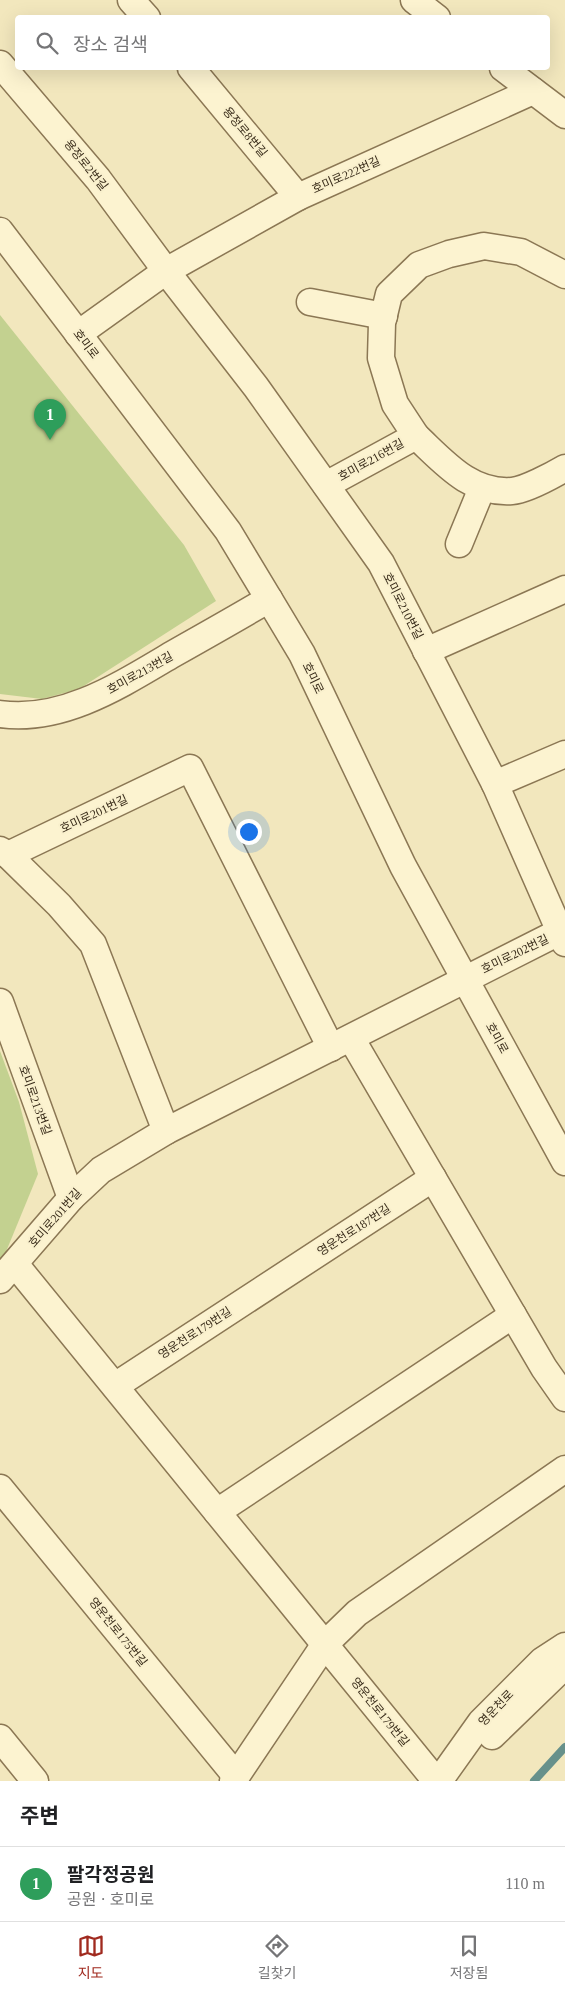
<!DOCTYPE html>
<html lang="ko">
<meta charset="utf-8">
<style>
:root{--surface:#fff;--page:#f6f6f6;--text:#202124;--muted:#757577;--line:#e0e0e0;--accent:#a02a1f}
body{margin:0;font-family:"Times New Roman","Noto Sans KR",serif;background:var(--page);color:var(--text)}
.you{position:absolute;left:248px;top:831px;width:18px;height:18px;margin:-12px;border:4px solid #fff;border-radius:50%;background:#1a73e8;box-shadow:0 0 0 8px #1a73e833}
.badge{display:grid;place-items:center;width:32px;height:32px;border-radius:50%;background:var(--accent);color:#fff;font-size:16px;font-weight:700}
.pin{position:absolute;translate:-50% -41px;filter:drop-shadow(0 1px 2px #0008)}
.pin::after{content:'';position:absolute;top:26px;width:18px;height:15px;background:inherit;clip-path:polygon(0 0,100% 0,50% 100%)}
.list{margin:0;padding:0;list-style:none}
h2{display:flex;justify-content:space-between;align-items:center;height:65px;margin:0;padding:0 20px;font-size:21px}
h2 small{font-size:16px;font-weight:400;color:var(--muted)}
.list li{display:grid;grid-template-columns:32px 1fr auto;gap:15px;align-items:center;box-sizing:border-box;height:75px;padding:0 20px;border-top:1px solid var(--line)}
.list b{display:block;font-size:19px;white-space:nowrap}
.list p{margin:0;font-size:16px;white-space:nowrap;color:var(--muted)}
.list em{font-size:16px;font-style:normal;color:var(--muted)}
.icon{flex:none;width:28px;height:28px;fill:none;stroke:currentColor;stroke-width:2;stroke-linecap:round;stroke-linejoin:round}
.map{position:relative;flex:none;width:565px;height:1781px;overflow:hidden}
.search{position:absolute;background:var(--surface);box-shadow:0 5px 20px #0002;left:15px;right:15px;top:15px;height:55px;display:flex;align-items:center;gap:12px;box-sizing:border-box;padding:0 18px;border-radius:5px;color:var(--muted);font-size:19px}
.sheet{height:140px;background:var(--surface)}
nav{display:flex;justify-content:space-around;align-items:center;box-sizing:border-box;height:70px;border-top:1px solid var(--line);background:var(--surface);font-size:14px;color:var(--muted)}
nav a{display:grid;justify-items:center;gap:2px}
nav .on{color:var(--accent)}
.map>svg:first-child{display:block}
</style>
<div class="map">
<svg width="565" height="1781" viewBox="0 0 565 1781">
<rect width="100%" height="100%" fill="#f2e7bd"/>
<!-- green -->
<g fill="#c3d190">
<path d="M0 315 184 545 216 601 79 689 42 699 0 694Z"/>
<path d="M0 1051 19 1102 38 1174 3 1259 0 1261Z"/>
</g>
<g fill="none" stroke-linecap="round" stroke-linejoin="round">
<!-- stream -->
<path stroke="#67918b" stroke-width="8" d="M534 1781 565 1747"/>
<!-- minor casing -->
<g stroke="#8b7754" stroke-width="29">
<g id="minor">
<path d="M131 0 147 18"/>
<path d="M414 0 437 18"/>
<path d="M0 64 98 179 166 271 256 387 381 563 495 784 565 943"/>
<path d="M191 68 298 197"/>
<path d="M503 68 565 115"/>
<path d="M0 231 228 531 269 599 302 654 403 866 565 1162"/>
<path d="M310 302 384 316"/>
<path d="M78 334 166 271 298 197 533 91"/>
<path d="M416 436C444 462 470 494 512 491 525 490 553 475 565 468"/>
<path d="M326 485 416 436 395 404 381 358 382 323 389 294 419 265 449 254 484 246 521 252 565 275"/>
<path d="M459 544 482 488"/>
<path d="M426 651 565 589"/>
<path d="M0 714C63 723 122 684 173 654 205 636 237 618 269 599"/>
<path d="M495 784 565 754"/>
<path d="M0 850 8 855 59 905 93 944 166 1131"/>
<path d="M8 855 190 768 331 1048"/>
<path d="M0 1002 71 1198"/>
<path d="M351 1038 544 1368 565 1398"/>
<path d="M15 1264 436 1781"/>
<path d="M0 1280 71 1198 101 1170 166 1131 565 929"/>
<path d="M115 1386 433 1178"/>
<path d="M0 1488 236 1776"/>
<path d="M217 1512 513 1315"/>
<path d="M492 1736 556 1674 565 1669"/>
<path d="M0 1738 35 1781"/>
<path d="M233 1781 325 1644 357 1613 565 1469"/>
<path d="M439 1781 481 1722 542 1661 565 1646"/>
</g>
</g>
<!-- minor -->
<use href="#minor" stroke="#fcf3d0" stroke-width="26"/>
</g>
<g text-anchor="middle" dominant-baseline="central" stroke-width="4" stroke-linejoin="round" paint-order="stroke">
<!-- street labels -->
<g font-size="12" fill="#392c1a" stroke="#f9f0cd">
<text transform="translate(245 132) rotate(50)">용정로8번길</text>
<text transform="translate(86 165) rotate(51)">용정로2번길</text>
<text transform="translate(346 175) rotate(-24)">호미로222번길</text>
<text transform="translate(86 344) rotate(53)">호미로</text>
<text transform="translate(371 460) rotate(-29)">호미로216번길</text>
<text transform="translate(403 606) rotate(63)">호미로210번길</text>
<text transform="translate(140 673) rotate(-29)">호미로213번길</text>
<text transform="translate(313 678) rotate(64)">호미로</text>
<text transform="translate(94 814) rotate(-25)">호미로201번길</text>
<text transform="translate(515 954) rotate(-26)">호미로202번길</text>
<text transform="translate(497 1038) rotate(61)">호미로</text>
<text transform="translate(35 1100) rotate(70)">호미로213번길</text>
<text transform="translate(55 1218) rotate(-49)">호미로201번길</text>
<text transform="translate(354 1230) rotate(-33)">영운천로187번길</text>
<text transform="translate(195 1333) rotate(-33)">영운천로179번길</text>
<text transform="translate(118 1632) rotate(51)">영운천로175번길</text>
<text transform="translate(496 1708) rotate(-46)">영운천로</text>
<text transform="translate(380 1712) rotate(51)">영운천로179번길</text>
</g>
</g>
</svg>
<div class="you"></div>
<div class="pin badge" style="left:50px;top:440px;background:#2e9e5b">1</div>
<div class="search"><svg class="icon" aria-label="search" viewBox="0 0 24 24"><circle cx="10" cy="10" r="6"/><path d="M15 15l6 6"/></svg>장소 검색</div>
</div>
<section class="sheet">
<h2>주변<small></small></h2>
<ul class="list">
<li><span class="badge" style="background:#2e9e5b">1</span><div><b>팔각정공원</b><p>공원 · 호미로</p></div><em>110 m</em></li>
</ul>
</section>
<nav>
<a class="on"><svg class="icon" aria-label="map" viewBox="0 0 24 24"><path d="M3 6l6-2 6 2 6-2v14l-6 2-6-2-6 2zM9 4v14M15 6v14"/></svg>지도</a>
<a><svg class="icon" aria-label="directions" viewBox="0 0 24 24"><path d="M12 3l9 9-9 9-9-9zM9 14v-3h6M13 9l2 2-2 2"/></svg>길찾기</a>
<a><svg class="icon" aria-label="saved" viewBox="0 0 24 24"><path d="M7 4h10v16l-5-4-5 4z"/></svg>저장됨</a>
</nav>
